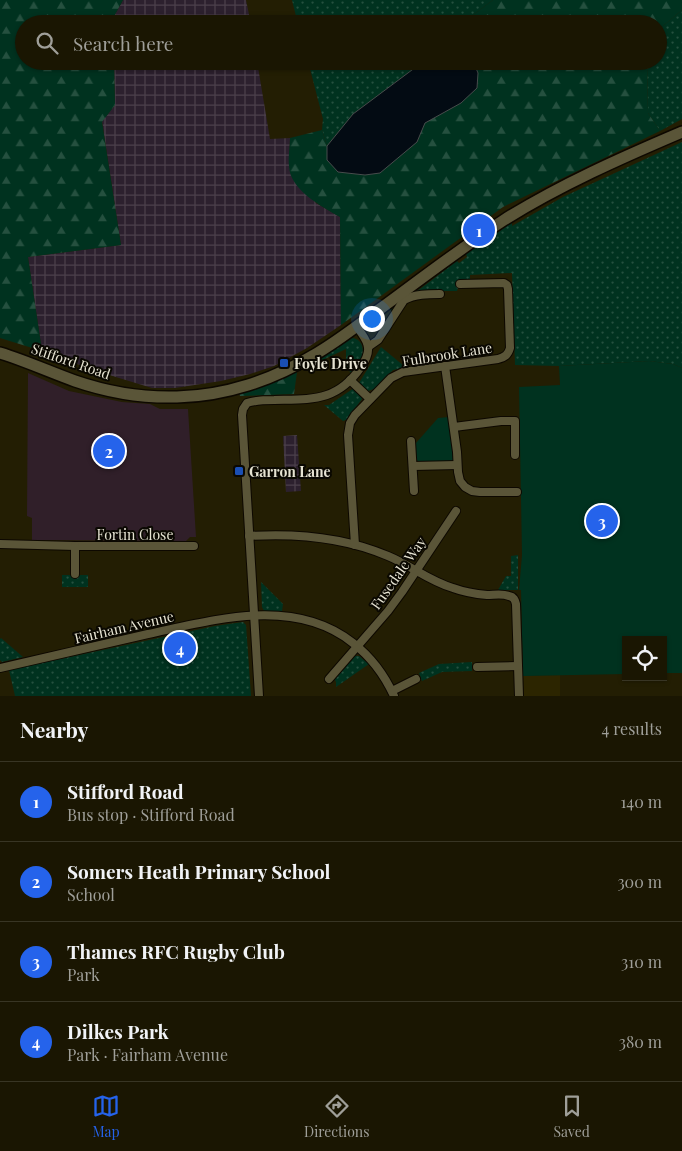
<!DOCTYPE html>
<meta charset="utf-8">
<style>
:root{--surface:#1a1602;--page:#272311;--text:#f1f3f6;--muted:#9f9f99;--line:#383524;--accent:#2563eb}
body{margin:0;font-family:"Playfair Display",serif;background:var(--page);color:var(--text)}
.controls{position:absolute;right:15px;bottom:15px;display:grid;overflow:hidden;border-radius:0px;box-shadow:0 1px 4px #0004}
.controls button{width:45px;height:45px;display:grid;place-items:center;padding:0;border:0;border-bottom:1px solid var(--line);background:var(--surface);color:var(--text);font:25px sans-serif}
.you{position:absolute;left:371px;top:318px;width:18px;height:18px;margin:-12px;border:4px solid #fff;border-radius:50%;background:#1a73e8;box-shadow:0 0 0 8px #1a73e833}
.badge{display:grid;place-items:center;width:32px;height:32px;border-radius:50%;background:var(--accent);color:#fff;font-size:16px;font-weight:700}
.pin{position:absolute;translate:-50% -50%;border:2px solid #fff;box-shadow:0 1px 5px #0006}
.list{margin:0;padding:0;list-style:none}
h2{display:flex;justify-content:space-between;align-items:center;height:65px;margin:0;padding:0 20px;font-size:21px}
h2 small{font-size:16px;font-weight:400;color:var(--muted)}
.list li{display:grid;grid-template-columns:32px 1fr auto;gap:15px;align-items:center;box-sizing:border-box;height:80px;padding:0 20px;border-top:1px solid var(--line)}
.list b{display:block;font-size:19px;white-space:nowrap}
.list p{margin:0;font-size:16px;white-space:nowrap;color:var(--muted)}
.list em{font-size:16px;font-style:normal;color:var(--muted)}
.icon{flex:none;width:28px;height:28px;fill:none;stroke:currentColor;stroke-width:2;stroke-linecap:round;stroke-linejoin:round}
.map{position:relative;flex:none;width:682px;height:696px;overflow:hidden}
.search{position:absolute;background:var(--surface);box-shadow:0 1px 4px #0004;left:15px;right:15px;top:15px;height:55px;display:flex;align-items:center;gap:12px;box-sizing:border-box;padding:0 18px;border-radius:28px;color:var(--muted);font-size:19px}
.sheet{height:385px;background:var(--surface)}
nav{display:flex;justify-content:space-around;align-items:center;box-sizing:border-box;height:70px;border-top:1px solid var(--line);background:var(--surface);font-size:14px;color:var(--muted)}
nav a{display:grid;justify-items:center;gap:2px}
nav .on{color:var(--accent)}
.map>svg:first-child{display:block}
</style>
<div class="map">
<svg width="682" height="696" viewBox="0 0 682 696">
<defs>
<pattern id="industrial-grid" width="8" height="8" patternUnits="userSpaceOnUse" patternTransform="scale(1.25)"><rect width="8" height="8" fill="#2c202e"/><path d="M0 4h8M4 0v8" fill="none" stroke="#4b404b"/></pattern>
<pattern id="grass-dots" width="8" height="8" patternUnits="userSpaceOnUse" patternTransform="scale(1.25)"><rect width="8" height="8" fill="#00321f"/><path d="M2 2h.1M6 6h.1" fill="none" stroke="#25503f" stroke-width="1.8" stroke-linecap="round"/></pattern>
<pattern id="forest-firs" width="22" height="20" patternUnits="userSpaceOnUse" patternTransform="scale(1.25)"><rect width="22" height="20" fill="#00321f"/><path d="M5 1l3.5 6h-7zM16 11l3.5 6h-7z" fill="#25503f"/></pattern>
</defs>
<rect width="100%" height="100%" fill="#231e03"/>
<!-- built -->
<path fill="#2c2500" d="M560 675V696H524L523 676Z"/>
<!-- industrial -->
<g fill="url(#industrial-grid)">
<path d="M123 0H246L251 24H112V20Z"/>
<path d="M114 61H257L270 139 290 138 289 167 316 203 340 217 341 325 307 348 274 366 250 374 221 381 175 388H152L96 371 42 351 28 257 121 245 102 121 115 105Z"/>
<path d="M297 435 301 491 286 492 283 436Z"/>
</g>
<!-- education -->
<path fill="#301f29" d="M28 373 69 391 122 402 150 404 160 409H188L196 537H190L186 541 32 540V518L27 516Z"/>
<!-- grass -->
<g fill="url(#grass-dots)">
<path d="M292 0H493L461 24H298Z"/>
<path d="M682 10V119L660 131 648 113 647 61H658V30Z"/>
<path d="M308 61H424L353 114 327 146 322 130 323 119Z"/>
<path d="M682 142V368L673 364 649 361 559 366 515 365 512 273 470 275V279L466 281H460L457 291H436L411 295 393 313 388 307 420 289 457 261 459 263 467 257 466 254 512 222V226L563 197Z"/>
<path d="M352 338C364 339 365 353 360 363 358 366 355 370 352 373L346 369V349L297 372 296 370 329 353Z"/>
<path d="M381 347 404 366 403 368 393 370 374 389 368 391 365 390 359 383Z"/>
<path d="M354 388 361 394 362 399 346 420 343 421 324 405H329Z"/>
<path d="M518 555V590H498L506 576H511V556Z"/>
<rect x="62" y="575" width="26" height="12"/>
<path d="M261 582 283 604 282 611H264L262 607Z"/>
<path d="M243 622 246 625 251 696H15L9 670 215 626Z"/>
<path d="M1 638 23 657 2 662 0 660V639Z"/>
<path d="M353 656H359L369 664 336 687V682L334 678Z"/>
<path d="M472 662V671L442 672 422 681 419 673 439 664Z"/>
</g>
<!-- forest -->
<g fill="url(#forest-firs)">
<path d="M0 0H123L112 20V24H24V61H114L115 105 102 122 121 245 28 257 42 351 0 338Z"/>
<path d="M493 0H682V10L658 30V24H461Z"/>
<path d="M473 61H647L648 113 660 131 503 207 341 325 340 217C321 206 290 190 289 166 288 156 290 147 290 138L322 130 327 146V160L417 142 424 123 461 103 478 73Z"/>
<path d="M296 370 297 372 294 394 240 396 239 392Z"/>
</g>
<!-- park -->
<g fill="#00321f">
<path d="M649 361 673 364 682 368V673H663V640H626V674L523 676 521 590H519L522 555 519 387 560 385 559 366Z"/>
<path d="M449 417 454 458 453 460 451 462 420 463C414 460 415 449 416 443L438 418Z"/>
</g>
<!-- water -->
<path fill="#030b13" stroke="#474c4c" d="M424 61H473L478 73 477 88 461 103 425 123 417 142 380 173 365 175 338 172 327 160V146L353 114Z"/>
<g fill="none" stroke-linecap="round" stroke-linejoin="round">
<!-- street casing -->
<g stroke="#0d0800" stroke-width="10">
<g id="street">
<path d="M368 347 378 340 404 300C415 294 428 294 440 294"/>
<path d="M445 366 457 452 458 472 460 481 465 487 472 491 480 492H517"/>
<path d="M350 380 370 399"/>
<path d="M454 427 501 421H515V455"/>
<path d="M411 441 414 491"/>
<path d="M413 466 457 465"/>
<path d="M249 536C297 533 344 537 388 556 410 565 429 581 453 588 464 592 475 594 487 595 494 595 502 593 509 596 514 597 515 600 516 604L519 696"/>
<path d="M0 544 75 546H194"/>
<path d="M355 545 348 435 350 423 355 415 391 378 403 372 498 359C505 357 508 355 510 348L508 289 507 285 504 283 460 284"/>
<path d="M75 546V574"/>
<path d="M477 667 518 666"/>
<path d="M0 668C49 657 99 645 148 634 214 620 294 596 353 643 371 657 384 674 394 696"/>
<path d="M329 679 388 611 402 592 456 511"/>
<path d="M392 691 416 679"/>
<path d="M259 696 242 415 243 409 247 403C256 400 265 400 274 400 312 399 337 402 361 367 373 350 369 342 356 326"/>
</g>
</g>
<!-- secondary casing -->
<g stroke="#0d0800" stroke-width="14">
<path id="secondary" d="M0 353C26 361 50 372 75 381 107 392 143 398 177 397 225 396 273 380 314 355 337 342 358 325 380 309 421 279 461 248 504 220 560 185 621 158 682 132"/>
</g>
<!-- street -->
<use href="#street" stroke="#5a5538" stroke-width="8"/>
<!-- secondary -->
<use href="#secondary" stroke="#5a5538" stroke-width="11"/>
</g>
<!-- markers -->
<g fill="#1a4fb4" stroke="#0a0801" stroke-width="2">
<rect x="279" y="358" width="10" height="10" rx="2.5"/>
<rect x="234" y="466" width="10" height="10" rx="2.5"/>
</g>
<g text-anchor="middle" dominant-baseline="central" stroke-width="4" stroke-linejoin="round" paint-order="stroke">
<!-- street labels -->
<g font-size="14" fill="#e6e3d2" stroke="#0a0801">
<text transform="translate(447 354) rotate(-9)">Fulbrook Lane</text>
<text transform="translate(71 361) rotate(19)">Stifford Road</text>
<text x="135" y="534">Fortin Close</text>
<text transform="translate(398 573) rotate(-55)">Fusedale Way</text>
<text transform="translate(124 627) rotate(-13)">Fairham Avenue</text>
</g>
<!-- poi labels -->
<g font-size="14" font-weight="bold" fill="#e6e3d2" stroke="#0a0801" text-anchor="start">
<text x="294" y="363">Foyle Drive</text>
<text x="249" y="471">Garron Lane</text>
</g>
</g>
</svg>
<div class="controls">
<button><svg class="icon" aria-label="locate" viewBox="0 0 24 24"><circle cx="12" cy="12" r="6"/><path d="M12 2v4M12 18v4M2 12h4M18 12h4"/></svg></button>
</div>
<div class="you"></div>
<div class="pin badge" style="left:479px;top:230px">1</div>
<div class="pin badge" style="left:109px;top:451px">2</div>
<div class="pin badge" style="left:602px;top:521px">3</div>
<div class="pin badge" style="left:180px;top:648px">4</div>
<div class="search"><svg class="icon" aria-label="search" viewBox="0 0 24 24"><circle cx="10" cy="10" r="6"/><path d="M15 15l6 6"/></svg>Search here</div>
</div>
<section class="sheet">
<h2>Nearby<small>4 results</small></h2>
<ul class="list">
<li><span class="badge">1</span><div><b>Stifford Road</b><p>Bus stop · Stifford Road</p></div><em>140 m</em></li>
<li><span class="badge">2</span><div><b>Somers Heath Primary School</b><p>School</p></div><em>300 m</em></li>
<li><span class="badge">3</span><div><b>Thames RFC Rugby Club</b><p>Park</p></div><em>310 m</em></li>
<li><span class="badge">4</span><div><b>Dilkes Park</b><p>Park · Fairham Avenue</p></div><em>380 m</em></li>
</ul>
</section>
<nav>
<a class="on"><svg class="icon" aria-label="map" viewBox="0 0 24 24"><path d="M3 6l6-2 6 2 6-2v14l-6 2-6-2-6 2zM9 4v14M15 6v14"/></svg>Map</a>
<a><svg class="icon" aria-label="directions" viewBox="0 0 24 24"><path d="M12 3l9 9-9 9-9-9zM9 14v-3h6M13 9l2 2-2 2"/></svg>Directions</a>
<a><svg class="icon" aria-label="saved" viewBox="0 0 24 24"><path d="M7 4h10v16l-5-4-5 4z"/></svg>Saved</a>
</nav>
